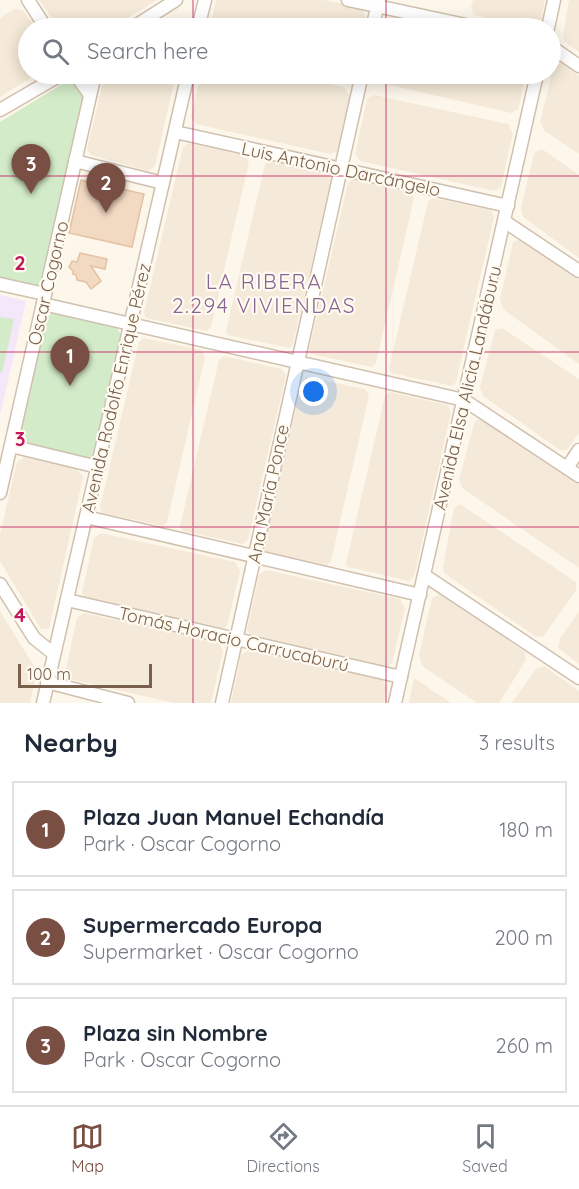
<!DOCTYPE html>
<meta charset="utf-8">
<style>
:root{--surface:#fff;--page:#f6f6f7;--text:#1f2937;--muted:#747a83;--line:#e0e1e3;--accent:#794f43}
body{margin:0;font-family:Quicksand,sans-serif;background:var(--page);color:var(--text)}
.scale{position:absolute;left:18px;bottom:15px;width:134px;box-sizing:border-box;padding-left:6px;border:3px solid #79604d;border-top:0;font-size:16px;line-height:21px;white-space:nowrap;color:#79604d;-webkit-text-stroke:4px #fffbf1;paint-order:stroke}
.you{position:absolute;left:314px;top:392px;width:21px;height:21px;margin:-15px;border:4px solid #fff;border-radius:50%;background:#1a73e8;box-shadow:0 0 0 9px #1a73e833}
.badge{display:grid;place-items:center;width:39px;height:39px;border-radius:50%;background:var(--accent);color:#fff;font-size:20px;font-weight:700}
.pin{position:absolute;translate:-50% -50px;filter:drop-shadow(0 2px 3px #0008)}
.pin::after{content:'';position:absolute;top:32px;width:21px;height:18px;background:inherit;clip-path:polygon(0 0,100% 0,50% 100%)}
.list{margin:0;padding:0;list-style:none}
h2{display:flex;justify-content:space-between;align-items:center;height:78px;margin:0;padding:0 24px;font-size:26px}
h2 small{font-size:20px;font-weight:400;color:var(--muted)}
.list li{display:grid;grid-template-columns:39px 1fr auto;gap:18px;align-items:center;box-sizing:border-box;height:96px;margin:0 12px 12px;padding:0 12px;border:2px solid var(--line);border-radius:0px}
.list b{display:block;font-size:22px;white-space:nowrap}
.list p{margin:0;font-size:20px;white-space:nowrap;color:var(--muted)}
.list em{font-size:20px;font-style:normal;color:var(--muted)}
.icon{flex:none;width:33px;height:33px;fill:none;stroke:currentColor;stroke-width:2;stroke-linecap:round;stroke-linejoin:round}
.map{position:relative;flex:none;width:579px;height:703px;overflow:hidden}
.search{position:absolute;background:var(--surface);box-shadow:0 3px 15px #0003;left:18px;right:18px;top:18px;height:66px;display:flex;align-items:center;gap:15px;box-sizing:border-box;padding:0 21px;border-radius:33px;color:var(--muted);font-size:22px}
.sheet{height:402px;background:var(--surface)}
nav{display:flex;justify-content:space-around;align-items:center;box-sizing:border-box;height:84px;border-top:2px solid var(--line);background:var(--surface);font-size:16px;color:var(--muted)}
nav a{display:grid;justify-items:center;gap:3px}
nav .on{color:var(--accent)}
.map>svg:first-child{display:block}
</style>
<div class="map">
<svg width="579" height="703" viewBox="0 0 579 703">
<rect width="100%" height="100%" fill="#fdf7eb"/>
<!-- residential -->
<g fill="#f5ead9">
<path d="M39 0H157L111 28H59Z"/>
<path d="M216 0H325L361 8 366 17 363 28H210Z"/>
<path d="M473 0H545L540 25 535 28 474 15 471 8Z"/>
<path d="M569 0H579V52L565 42 563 35Z"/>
<path d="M14 9 23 10 35 28H28V74H37L0 97V18Z"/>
<path d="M391 16 450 28H382L384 21Z"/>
<path d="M561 63 579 76V154L545 131 540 122 554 65Z"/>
<path d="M105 74H176L155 166 148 171 91 155 87 149Z"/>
<path d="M201 74H283L344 87 350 96 337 151 330 154 196 124 191 117Z"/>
<path d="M373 74H526L518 109 511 113 377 82Z"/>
<path d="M374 95 508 124 513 133 501 187 494 191 360 161 355 154 367 99Z"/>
<path d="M188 143 245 155 249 162 211 327 207 331 146 318 144 313 183 147Z"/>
<path d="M542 149 579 175V258L523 217 521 208 534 153Z"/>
<path d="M270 160 328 173 331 179 293 344 289 348 228 335 226 331 265 164Z"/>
<path d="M353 179 411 192 414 198 376 363 372 367 311 354 309 350 348 183Z"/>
<path d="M433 198 491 210 494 217 456 382 452 386 391 373 389 368 428 202Z"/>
<path d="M521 239 579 280V364L504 310 500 299 513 242Z"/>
<path d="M502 328 579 379V433L567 450H560L483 396 480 387 495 330Z"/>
<path d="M144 338 201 350 205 357 167 522 163 526 102 513 100 508 139 342Z"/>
<path d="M224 356 282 369 286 375 248 540 243 544 182 531 180 526 219 360Z"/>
<path d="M307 377 365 389 369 396 331 561 327 565 265 552 263 547 302 381Z"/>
<path d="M390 392 448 405 451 412 414 577 409 581 348 567 346 563 385 396Z"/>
<path d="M482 418 579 485V568L462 488 459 479 475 421Z"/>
<path d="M24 457 77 469 83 477 49 629H41L0 561V534L17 462Z"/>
<path d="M460 504 576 582V590L544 636 536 637 444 573 443 567 454 508Z"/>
<path d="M101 533 235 562 240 571 227 626 221 630 87 599 82 593 94 538Z"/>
<path d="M266 570 400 599 405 609 392 663 386 667 251 636 247 630 259 575Z"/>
<path d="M439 594 525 652 526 660 499 703H477L422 666 419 655 432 598Z"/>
<path d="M0 611 37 671 30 703H0Z"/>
<path d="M579 611V664L558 648 560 639Z"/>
<path d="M84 613 218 642 223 651 211 703H174L69 679 65 673 77 618Z"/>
<path d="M248 650 382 679 387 689 384 703H231L241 655Z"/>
<path d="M544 666 579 691V703H512L536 669Z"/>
<path d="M414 678 451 703H409Z"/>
</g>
<!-- education -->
<path fill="#f4e7fa" d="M0 295 26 301 0 416Z"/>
<!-- green -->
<g fill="#d3ebc8">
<path d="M74 82 84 95V105L42 288 0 279V122L64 83Z"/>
<path d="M52 313 117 328 121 334 93 456 88 460 23 443 20 438 45 319Z"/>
<path d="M0 317 14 319 2 373 0 372Z"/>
</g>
<!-- building -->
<g fill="#f2d9c2" stroke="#e5c1a2" stroke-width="1.5">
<path d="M81 180 144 194 132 247 69 233Z"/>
<path d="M80 253 107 259 105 269 91 266 101 281 91 289 86 282 77 280 76 275 73 274V271L69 267 72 261 77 262Z"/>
</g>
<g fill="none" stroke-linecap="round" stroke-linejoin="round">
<!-- minor casing -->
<g stroke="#d0c0af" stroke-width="15">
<g id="minor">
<path d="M28 0 46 28"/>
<path d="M348 0 480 28"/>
<path d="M132 28 176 0"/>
<path d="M198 28 205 0"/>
<path d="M372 28 379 0"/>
<path d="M548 28 554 0"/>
<path d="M550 46 579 66"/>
<path d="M75 74 90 95"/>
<path d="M0 110 62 74"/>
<path d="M175 132 508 206"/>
<path d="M75 161 163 183"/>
<path d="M504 221 579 271"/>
<path d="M0 284 45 294"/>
<path d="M43 304 464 400 579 476"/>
<path d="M11 446 98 467"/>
<path d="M567 468 579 450"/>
<path d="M0 493 95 74"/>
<path d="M86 517 420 595"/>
<path d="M424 575 579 678"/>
<path d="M0 584 34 638 54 654"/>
<path d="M67 600 401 677"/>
<path d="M47 682 128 703"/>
<path d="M43 703 188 74"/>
<path d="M222 703 362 74"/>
<path d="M395 703 537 74"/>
</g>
</g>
<!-- minor -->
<use href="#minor" stroke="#fff" stroke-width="12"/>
</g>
<!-- grid -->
<path fill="none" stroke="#c2185b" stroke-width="1.5" stroke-opacity="0.55" d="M193 0V28M386 0V28M193 74V703M386 74V703M0 176H579M0 352H579M0 527H579"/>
<g text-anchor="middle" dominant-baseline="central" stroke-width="4.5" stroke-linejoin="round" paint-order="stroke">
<!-- street labels -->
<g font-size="18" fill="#79604d" stroke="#fffbf1">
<text transform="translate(341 169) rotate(12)">Luis Antonio Darcángelo</text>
<text transform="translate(48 283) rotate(-77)">Oscar Cogorno</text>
<text transform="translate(116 388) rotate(-77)">Avenida Rodolfo Enrique Pérez</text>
<text transform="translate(467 388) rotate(-77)">Avenida Elsa Alicia Landáburu</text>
<text transform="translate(268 494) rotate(-78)">Ana María Ponce</text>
<text transform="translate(234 639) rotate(13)">Tomás Horacio Carrucaburú</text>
</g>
<!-- quarter labels -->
<g font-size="21" letter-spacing="1.5" fill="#886594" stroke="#fffbf1">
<text x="264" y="281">LA RIBERA<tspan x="264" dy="24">2.294 VIVIENDAS</tspan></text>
</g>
</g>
<g font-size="20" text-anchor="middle" font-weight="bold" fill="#c2185b" stroke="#fffbf1" stroke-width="4.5" stroke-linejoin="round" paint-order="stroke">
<text x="20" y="270">2</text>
<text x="20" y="446">3</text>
<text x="20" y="622">4</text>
</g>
</svg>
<div class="scale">100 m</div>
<div class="you"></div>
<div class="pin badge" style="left:70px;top:386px">1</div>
<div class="pin badge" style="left:106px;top:213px">2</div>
<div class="pin badge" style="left:31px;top:194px">3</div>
<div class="search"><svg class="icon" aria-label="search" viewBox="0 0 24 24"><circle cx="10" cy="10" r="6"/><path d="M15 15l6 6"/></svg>Search here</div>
</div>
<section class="sheet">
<h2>Nearby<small>3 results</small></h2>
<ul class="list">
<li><span class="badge">1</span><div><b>Plaza Juan Manuel Echandía</b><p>Park · Oscar Cogorno</p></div><em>180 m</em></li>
<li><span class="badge">2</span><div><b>Supermercado Europa</b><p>Supermarket · Oscar Cogorno</p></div><em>200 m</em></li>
<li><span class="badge">3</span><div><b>Plaza sin Nombre</b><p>Park · Oscar Cogorno</p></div><em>260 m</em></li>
</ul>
</section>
<nav>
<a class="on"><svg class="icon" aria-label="map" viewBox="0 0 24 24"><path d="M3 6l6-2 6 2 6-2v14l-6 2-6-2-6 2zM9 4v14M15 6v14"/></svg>Map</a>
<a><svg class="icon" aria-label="directions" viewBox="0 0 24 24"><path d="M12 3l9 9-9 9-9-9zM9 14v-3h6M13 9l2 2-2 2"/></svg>Directions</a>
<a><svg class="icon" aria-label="saved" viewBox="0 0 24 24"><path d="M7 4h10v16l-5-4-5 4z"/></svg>Saved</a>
</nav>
